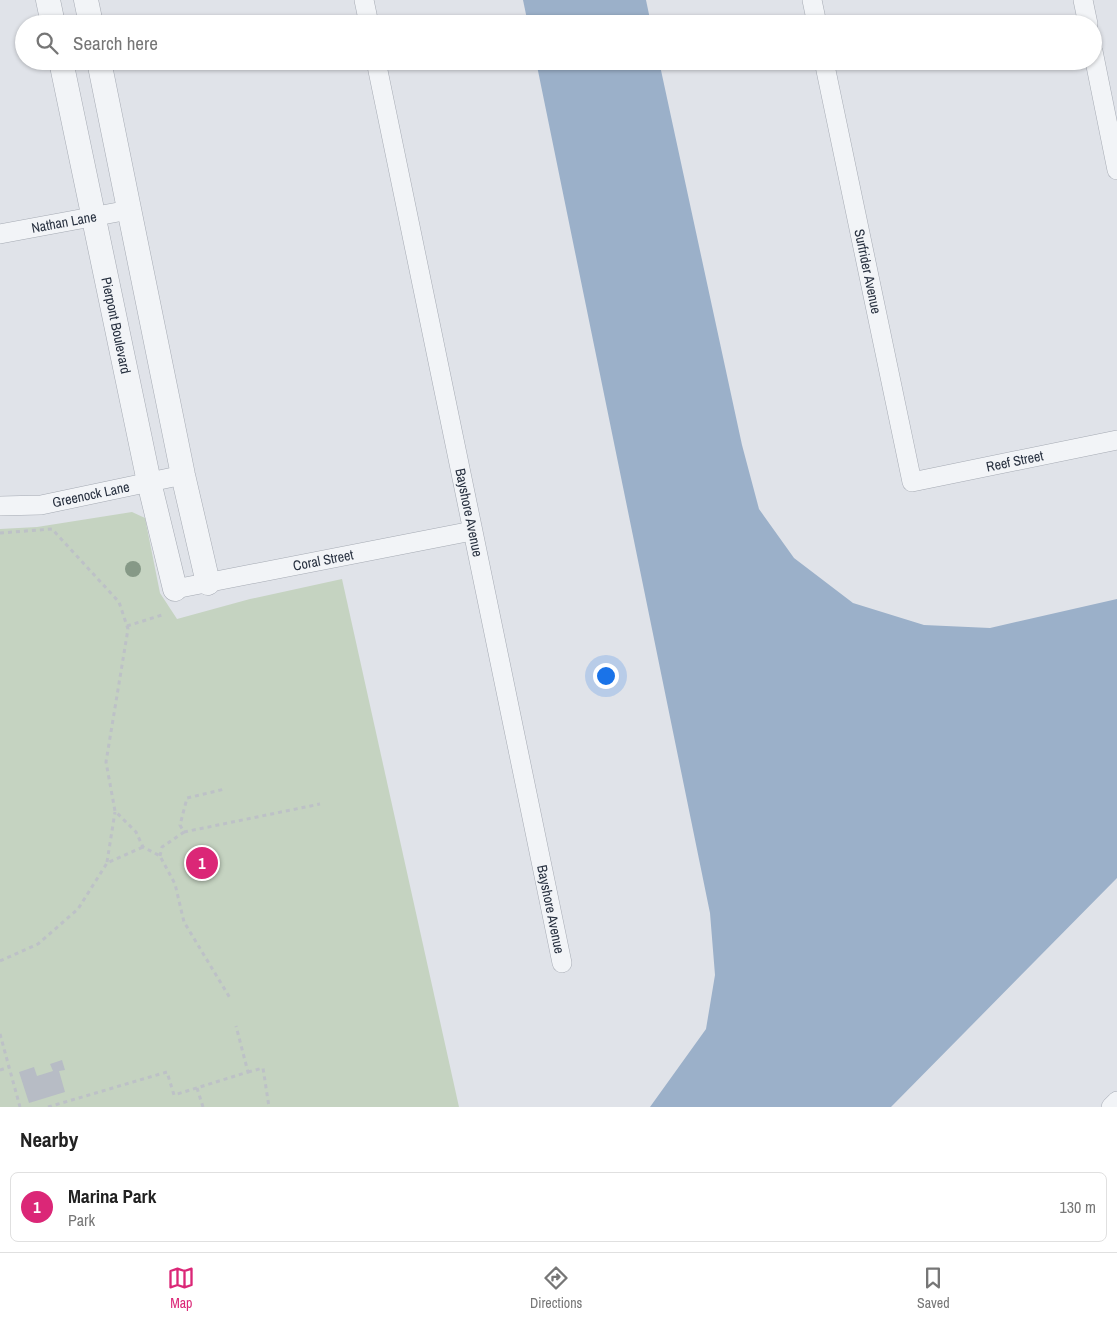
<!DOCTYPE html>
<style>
:root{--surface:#fff;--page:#f6f6f6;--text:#222;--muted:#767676;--line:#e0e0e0;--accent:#db2777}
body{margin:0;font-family:"Archivo Narrow",sans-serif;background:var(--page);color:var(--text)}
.you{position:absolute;left:605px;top:675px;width:18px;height:18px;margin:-12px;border:4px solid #fff;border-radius:50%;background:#1a73e8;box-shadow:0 0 0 8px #1a73e833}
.badge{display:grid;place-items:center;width:32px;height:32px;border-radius:50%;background:var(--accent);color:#fff;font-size:16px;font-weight:700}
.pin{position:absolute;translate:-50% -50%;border:2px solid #fff;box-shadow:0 1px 5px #0006}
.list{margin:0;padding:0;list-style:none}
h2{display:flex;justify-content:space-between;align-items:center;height:65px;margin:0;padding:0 20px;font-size:21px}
h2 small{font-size:16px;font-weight:400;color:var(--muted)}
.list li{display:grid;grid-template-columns:32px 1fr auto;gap:15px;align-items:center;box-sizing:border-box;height:70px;margin:0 10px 10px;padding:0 10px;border:1px solid var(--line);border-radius:8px}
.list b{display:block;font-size:19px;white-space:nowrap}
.list p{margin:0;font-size:16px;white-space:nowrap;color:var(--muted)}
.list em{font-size:16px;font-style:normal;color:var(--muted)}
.icon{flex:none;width:28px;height:28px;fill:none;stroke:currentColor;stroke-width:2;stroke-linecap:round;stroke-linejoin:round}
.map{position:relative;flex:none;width:1117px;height:1107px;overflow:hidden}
.search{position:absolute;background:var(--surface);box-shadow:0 1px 4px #0004;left:15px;right:15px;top:15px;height:55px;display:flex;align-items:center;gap:12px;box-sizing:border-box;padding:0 18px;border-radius:28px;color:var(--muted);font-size:19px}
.sheet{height:145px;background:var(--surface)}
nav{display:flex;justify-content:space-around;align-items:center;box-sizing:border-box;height:70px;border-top:1px solid var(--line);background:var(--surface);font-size:14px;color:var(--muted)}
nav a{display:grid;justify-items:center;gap:2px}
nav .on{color:var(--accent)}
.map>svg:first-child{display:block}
</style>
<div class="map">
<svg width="1117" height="1107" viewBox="0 0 1117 1107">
<rect width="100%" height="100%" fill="#e0e3e9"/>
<!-- green -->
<path fill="#c5d3c1" d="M132 512 145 518 160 593 177 619 250 599 342 579 459 1107H0V529L37 527Z"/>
<!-- water -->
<g fill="#9bb0c9">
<path d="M523 0H646L651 24H528Z"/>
<path d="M536 61H659L742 445 759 509 794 558 853 603 924 625 990 628 1117 599V878L891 1107H650L706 1029 715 975 710 913Z"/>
</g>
<!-- building -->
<path fill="#b7bcc5" d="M62 1060 65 1070 59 1071 65 1092 29 1103 19 1072 34 1067 37 1076 53 1071 50 1064Z"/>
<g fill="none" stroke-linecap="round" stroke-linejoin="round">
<!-- minor casing -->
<g stroke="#a5aab3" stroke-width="20">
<g id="minor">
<path d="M364 0 369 24"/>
<path d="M812 0 817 24"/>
<path d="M1083 0 1088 24"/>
<path d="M1093 51 1117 170"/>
<path id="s1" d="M376 61 562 963"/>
<path id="s2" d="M824 61 912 482 1117 440"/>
<path id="s3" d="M0 234 129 210"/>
<path id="s4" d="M0 506 41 505 183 475"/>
<path id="s5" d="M175 589 472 531"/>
<path d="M1111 1107 1117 1101"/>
</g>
</g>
<!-- tertiary casing -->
<g stroke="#a5aab3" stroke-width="25">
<g id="tertiary">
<path d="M48 0 53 24"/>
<path d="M86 0 91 24"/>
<path id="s6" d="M61 61 149 482 175 589"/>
<path d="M99 61 183 475 208 583"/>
</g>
</g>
<!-- path -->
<g stroke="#bdc1c7" stroke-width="3" stroke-dasharray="4 4" stroke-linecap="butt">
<path d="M0 533 52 529 119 602 128 629 106 762 115 811 136 832 143 847 160 856 175 884 184 922 230 998"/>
<path d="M127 626 162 615"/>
<path d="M184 832 320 804"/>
<path d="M160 856 162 847 184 832 180 825 187 798 225 789"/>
<path d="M107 862 115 812"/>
<path d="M0 961 38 944 78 909 107 863 143 847"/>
<path d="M0 1034 20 1107"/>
<path d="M0 1070 9 1067"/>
<path d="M248 1072 263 1068 269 1107"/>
<path d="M197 1088 203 1107"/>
<path d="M48 1107 167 1072 174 1095 248 1072 236 1026"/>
</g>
<!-- minor -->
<use href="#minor" stroke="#f2f4f7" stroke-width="19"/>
<!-- tertiary -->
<use href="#tertiary" stroke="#f2f4f7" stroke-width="24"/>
</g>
<!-- trees -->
<circle fill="#869987" cx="133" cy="569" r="8"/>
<g text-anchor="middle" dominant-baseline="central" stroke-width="4" stroke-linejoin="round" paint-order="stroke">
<!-- street labels -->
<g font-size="14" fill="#283140" stroke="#eff2f6">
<text stroke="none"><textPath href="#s3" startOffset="65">Nathan Lane</textPath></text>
<text stroke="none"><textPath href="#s2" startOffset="215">Surfrider Avenue</textPath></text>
<text stroke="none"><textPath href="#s6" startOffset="270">Pierpont Boulevard</textPath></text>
<text stroke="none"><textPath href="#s2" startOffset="535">Reef Street</textPath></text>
<text stroke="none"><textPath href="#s4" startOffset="92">Greenock Lane</textPath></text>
<text stroke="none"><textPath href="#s1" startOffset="461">Bayshore Avenue</textPath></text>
<text stroke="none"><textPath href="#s5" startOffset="151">Coral Street</textPath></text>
<text stroke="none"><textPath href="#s1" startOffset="866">Bayshore Avenue</textPath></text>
</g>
</g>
</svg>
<div class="you"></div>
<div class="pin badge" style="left:202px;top:863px">1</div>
<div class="search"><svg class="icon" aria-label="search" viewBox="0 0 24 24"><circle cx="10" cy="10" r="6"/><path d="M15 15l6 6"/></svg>Search here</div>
</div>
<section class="sheet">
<h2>Nearby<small></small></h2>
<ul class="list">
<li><span class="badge">1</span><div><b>Marina Park</b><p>Park</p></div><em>130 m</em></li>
</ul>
</section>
<nav>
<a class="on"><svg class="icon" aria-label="map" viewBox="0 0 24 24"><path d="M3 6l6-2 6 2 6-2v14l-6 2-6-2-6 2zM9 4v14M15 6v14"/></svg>Map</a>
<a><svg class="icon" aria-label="directions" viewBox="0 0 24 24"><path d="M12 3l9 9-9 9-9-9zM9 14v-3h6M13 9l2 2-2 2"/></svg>Directions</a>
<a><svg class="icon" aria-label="saved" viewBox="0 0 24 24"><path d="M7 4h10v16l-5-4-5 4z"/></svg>Saved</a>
</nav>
